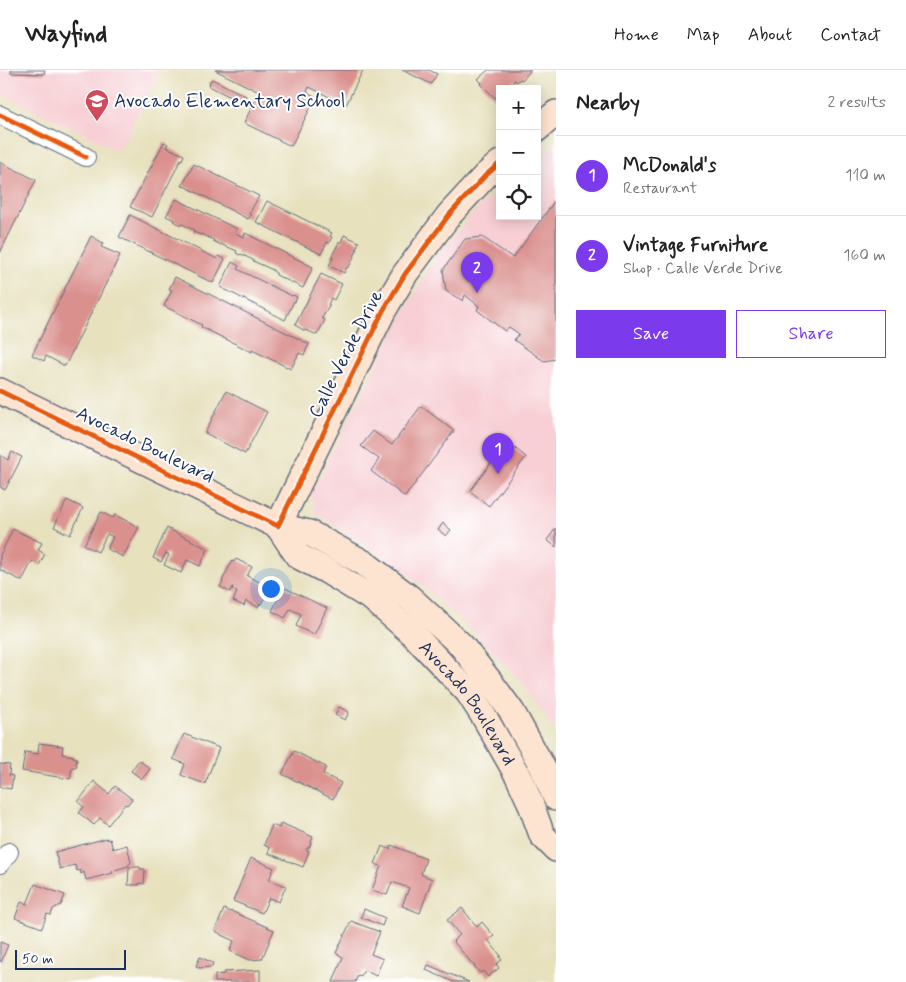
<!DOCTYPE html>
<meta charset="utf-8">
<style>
:root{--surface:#fff;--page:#f2f2f2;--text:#222;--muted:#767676;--line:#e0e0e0;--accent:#7c3aed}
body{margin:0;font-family:Mynerve,sans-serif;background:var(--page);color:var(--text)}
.controls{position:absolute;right:15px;top:15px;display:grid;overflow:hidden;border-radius:0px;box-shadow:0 2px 12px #0003}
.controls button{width:45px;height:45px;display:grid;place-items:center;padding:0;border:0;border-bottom:1px solid var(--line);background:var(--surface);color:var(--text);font:25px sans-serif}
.scale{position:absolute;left:15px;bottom:12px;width:111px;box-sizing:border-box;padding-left:5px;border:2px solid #1b2f5e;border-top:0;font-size:14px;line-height:18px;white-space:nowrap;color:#1b2f5e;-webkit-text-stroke:4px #fff;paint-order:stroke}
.you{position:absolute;left:270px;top:518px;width:18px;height:18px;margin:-12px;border:4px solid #fff;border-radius:50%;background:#1a73e8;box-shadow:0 0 0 8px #1a73e833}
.badge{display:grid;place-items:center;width:32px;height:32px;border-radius:50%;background:var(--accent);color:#fff;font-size:16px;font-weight:700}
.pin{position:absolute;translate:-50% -41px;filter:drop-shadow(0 1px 2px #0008)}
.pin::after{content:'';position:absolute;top:26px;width:18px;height:15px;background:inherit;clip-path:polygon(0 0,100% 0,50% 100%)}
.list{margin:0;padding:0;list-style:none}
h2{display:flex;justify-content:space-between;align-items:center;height:65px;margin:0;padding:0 20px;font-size:21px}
h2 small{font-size:16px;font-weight:400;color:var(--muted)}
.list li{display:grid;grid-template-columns:32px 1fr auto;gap:15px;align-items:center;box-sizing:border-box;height:80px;padding:0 20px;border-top:1px solid var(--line)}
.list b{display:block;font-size:19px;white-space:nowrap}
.list p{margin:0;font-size:16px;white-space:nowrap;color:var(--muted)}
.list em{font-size:16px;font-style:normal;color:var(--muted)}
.actions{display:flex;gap:10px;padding:15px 20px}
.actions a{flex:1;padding:11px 0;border:1px solid var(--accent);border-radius:0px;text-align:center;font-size:18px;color:var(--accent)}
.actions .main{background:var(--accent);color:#fff}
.icon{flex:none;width:28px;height:28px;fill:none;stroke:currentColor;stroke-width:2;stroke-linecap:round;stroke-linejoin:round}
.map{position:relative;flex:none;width:556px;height:912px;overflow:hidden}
header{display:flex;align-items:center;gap:30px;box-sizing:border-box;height:70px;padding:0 25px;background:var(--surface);border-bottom:1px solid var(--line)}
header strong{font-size:24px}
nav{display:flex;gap:28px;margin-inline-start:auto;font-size:18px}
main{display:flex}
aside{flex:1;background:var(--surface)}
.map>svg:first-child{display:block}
</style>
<header>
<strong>Wayfind</strong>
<nav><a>Home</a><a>Map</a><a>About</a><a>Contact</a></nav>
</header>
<main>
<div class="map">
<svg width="556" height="912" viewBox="0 0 556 912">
<rect width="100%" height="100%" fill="#fff"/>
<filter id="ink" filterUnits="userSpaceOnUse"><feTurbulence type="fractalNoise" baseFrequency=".02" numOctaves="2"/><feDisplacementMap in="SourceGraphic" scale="10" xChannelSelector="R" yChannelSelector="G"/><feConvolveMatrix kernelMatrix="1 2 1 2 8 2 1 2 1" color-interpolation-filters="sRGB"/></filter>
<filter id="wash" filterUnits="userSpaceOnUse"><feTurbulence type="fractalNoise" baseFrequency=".0096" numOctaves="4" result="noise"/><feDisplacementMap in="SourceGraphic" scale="20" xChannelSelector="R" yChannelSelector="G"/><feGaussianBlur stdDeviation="1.12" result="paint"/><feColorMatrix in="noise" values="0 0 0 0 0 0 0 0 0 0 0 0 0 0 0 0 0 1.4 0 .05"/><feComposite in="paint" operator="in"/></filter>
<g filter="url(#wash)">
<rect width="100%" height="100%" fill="#e7e1be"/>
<!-- built -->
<g fill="#f7cfd4">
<path d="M0 0H160L119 81 0 23Z"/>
<path d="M556 74V662L524 615 471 559 404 500 316 444 311 423 403 243 440 182 479 136 500 119V146H537V89Z"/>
</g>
<g id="blocks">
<!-- building -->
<g fill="#da908d">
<path d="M11 0H45L44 4 11 3Z"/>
<path d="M215 0H363L346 35 309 17 307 22 316 27 291 76 244 53 259 22Z"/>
<path d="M402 0H429L437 4 431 14Z"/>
<path d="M488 0H531L522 10 520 9 517 12 515 10 509 16H508L505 19H500V25L495 28 481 14 482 13 478 9Z"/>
<path d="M212 9 246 26 242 33 209 16 210 11H211Z"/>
<path d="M164 72 168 74 166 77 184 85 182 90 181 89 152 147 130 137Z"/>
<path d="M0 92 36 110 0 183Z"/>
<path d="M194 94 259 126 249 144 251 145 248 149 186 117 182 116Z"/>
<path d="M176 129 237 159 235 163 244 167 245 163 313 197 303 218 276 205V203L273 201V200L253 191V190L241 184 240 185 236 183 237 181 228 177V178L221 174V175L213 171 214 170 201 164V165L193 162 194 160 182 154 181 155 173 151 174 150 166 146Z"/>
<path d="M556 129V289L544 291 514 270 519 264 509 257 505 261 477 240 479 236 465 225 463 231 446 221 443 200 465 169 482 167 513 188Z"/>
<path d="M267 131 332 163 330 166 332 167 329 173 327 172 321 184 256 152Z"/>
<path d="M130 145 217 189 218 186 225 189 213 213 119 167Z"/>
<path d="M344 165 359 172 356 179 357 180 349 197H347L344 203 329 196 333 188H331L339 172H341Z"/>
<path d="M91 166 103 173 101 177 120 185 65 296 46 286 44 291 32 285Z"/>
<path d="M232 192 239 196 237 199 292 226 293 225 297 227 295 232 294 231 285 250 220 217Z"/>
<path d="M321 204 342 214 334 230 331 228 328 235H330L322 248 325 250 317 265 306 260 305 261 295 255Z"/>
<path d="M175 207 309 274 304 285 299 283 291 299 252 280V282L201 257 202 255 164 236 172 220 169 219Z"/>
<path d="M226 321 267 342 245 384 205 363Z"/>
<path d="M421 336 454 361 405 427 371 401 379 389 361 376 373 361 392 375Z"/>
<path d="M507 372 526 387 489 436 470 421Z"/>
<path d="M12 382 22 387 5 420 0 417V385L8 390Z"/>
<path d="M67 430 83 438 70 465 54 457Z"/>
<path d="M101 442 113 448 115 445 139 457 123 487 107 479 113 467 107 464 98 482 84 475Z"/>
<path d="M443 453 451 460 446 466 438 460Z"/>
<path d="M167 458 208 479 200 496 187 490 181 503 164 495 169 485 166 483 161 492 153 488Z"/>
<path d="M556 458V477L547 470Z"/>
<path d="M13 459 42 473 38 480 45 484 39 495 32 491 22 511 0 500V485Z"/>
<path d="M236 489 252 497 247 506 270 517 261 534H260L258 537 246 531 244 536 233 531 237 522 232 519 233 517H232L230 522 220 517 223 512 222 511 232 491 234 492Z"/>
<path d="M285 518 327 538 314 565 296 556 301 544 290 539 285 548 272 541 278 529 279 530Z"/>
<path d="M339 637 349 642 345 650 335 645Z"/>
<path d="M184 664 219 678 205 714 181 705 185 694 173 689Z"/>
<path d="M39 673 63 676 62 684 74 686 73 687 77 688 76 697H72L70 709 22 701 25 682 38 684Z"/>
<path d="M294 681 326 697 323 704 341 713 333 729 282 704Z"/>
<path d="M139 690 150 699 142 709 131 701Z"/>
<path d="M0 694 10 695 9 705 13 706 11 719 0 717Z"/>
<path d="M94 711 109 724 115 716 132 729 127 735 125 734 108 755 100 748 94 755 79 743 84 737 78 732Z"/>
<path d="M281 753 313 767 309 778H307L306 780 309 781 303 797 268 783 270 778 264 775 272 755 279 758Z"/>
<path d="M107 768V770L110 769 113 779 127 775 131 792 128 796 112 801 113 803 86 810 84 802 81 804 80 800 77 801 75 795 60 799 55 782Z"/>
<path d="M391 775 426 789 421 804 432 809 420 843 402 836 409 818 392 812 387 825 372 820 381 796 375 794 382 776 390 779Z"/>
<path d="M251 788 274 798 269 810 286 816 279 832 269 828 262 843 233 831Z"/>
<path d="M129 797H140V799H145L144 814 139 813V815H128Z"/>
<path d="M35 814 65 825 61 835 53 839 51 845 47 844 42 858 15 848 21 832 27 834Z"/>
<path d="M462 838 477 857 482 852 494 866 488 870 501 886 499 887 502 890 496 894 499 898 488 907 483 901 480 903 453 871 460 865 447 850Z"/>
<path d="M224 839 230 842 231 841 274 860 262 889 250 890 230 881 234 871 221 865V864L215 861Z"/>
<path d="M364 839 385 848 382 856 361 847Z"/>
<path d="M351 851 380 862 371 884 383 889 376 906 364 900 361 906 358 905 355 912H333L343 887 336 883Z"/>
<path d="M0 872 8 875 1 892 0 891Z"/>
<path d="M200 887 213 893 212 897 199 898 196 896Z"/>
<path d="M428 895 469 912H454L426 900Z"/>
<path d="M260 900V912H215V905L224 904V902Z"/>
</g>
</g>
</g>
<g filter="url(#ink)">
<use href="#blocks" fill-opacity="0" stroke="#626d80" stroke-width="1"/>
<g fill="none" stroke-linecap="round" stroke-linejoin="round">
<!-- street casing -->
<g stroke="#626d80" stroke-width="20">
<g id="street">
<path d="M0 45 86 87"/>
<path d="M0 794 9 782"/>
</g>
</g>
<!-- secondary casing -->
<g stroke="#626d80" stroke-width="28">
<g id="secondary">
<path d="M537 59 556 43"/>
<path d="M0 321 278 456 309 463 364 493 410 528 461 575 491 613 512 642 542 696 556 728"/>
<path id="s1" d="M278 456 298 486 327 501 373 529 413 564 468 622 486 650 518 706 530 732 542 765 556 779"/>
<path d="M278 456 383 241 405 204 449 145 485 106 500 93"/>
</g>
</g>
<!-- street -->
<use href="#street" stroke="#fff" stroke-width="18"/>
<!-- secondary -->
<use href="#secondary" stroke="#fde4d0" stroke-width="25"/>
<!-- cycleway casing -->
<g stroke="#fff" stroke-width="8">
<g id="cycleway">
<path d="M0 45 86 87"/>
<path d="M0 321 278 456 383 241 405 204 449 145 485 106 500 93"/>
</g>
</g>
<!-- cycleway -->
<use href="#cycleway" stroke="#e8590c" stroke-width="5"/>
</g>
</g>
<!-- icons -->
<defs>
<g id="school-pin" transform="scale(1.25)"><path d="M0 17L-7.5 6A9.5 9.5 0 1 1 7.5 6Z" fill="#d1495b" stroke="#fff"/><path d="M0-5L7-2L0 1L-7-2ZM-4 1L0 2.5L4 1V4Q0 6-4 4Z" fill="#fff"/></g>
</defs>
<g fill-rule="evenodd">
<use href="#school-pin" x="97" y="31"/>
</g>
<g text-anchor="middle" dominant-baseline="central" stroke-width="4" stroke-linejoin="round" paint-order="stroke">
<!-- poi labels -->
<g font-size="19" fill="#1b2f5e" stroke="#fff" text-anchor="start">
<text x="114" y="31">Avocado Elementary School</text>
</g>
<!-- street labels -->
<g font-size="19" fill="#1b2f5e" stroke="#fff">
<text transform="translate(346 284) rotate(-63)">Calle Verde Drive</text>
<text transform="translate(145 375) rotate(26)">Avocado Boulevard</text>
<text stroke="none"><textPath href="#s1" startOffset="264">Avocado Boulevard</textPath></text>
</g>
</g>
</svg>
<div class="controls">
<button>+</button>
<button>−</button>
<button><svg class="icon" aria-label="locate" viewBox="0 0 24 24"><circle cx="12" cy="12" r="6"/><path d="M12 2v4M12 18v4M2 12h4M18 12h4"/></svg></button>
</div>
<div class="scale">50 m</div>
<div class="you"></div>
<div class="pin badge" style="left:498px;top:404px">1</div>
<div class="pin badge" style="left:477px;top:223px">2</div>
</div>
<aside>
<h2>Nearby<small>2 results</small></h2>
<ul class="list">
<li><span class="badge">1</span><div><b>McDonald's</b><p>Restaurant</p></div><em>110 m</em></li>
<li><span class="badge">2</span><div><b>Vintage Furniture</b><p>Shop · Calle Verde Drive</p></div><em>160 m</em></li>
</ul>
<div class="actions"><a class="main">Save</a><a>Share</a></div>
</aside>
</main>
